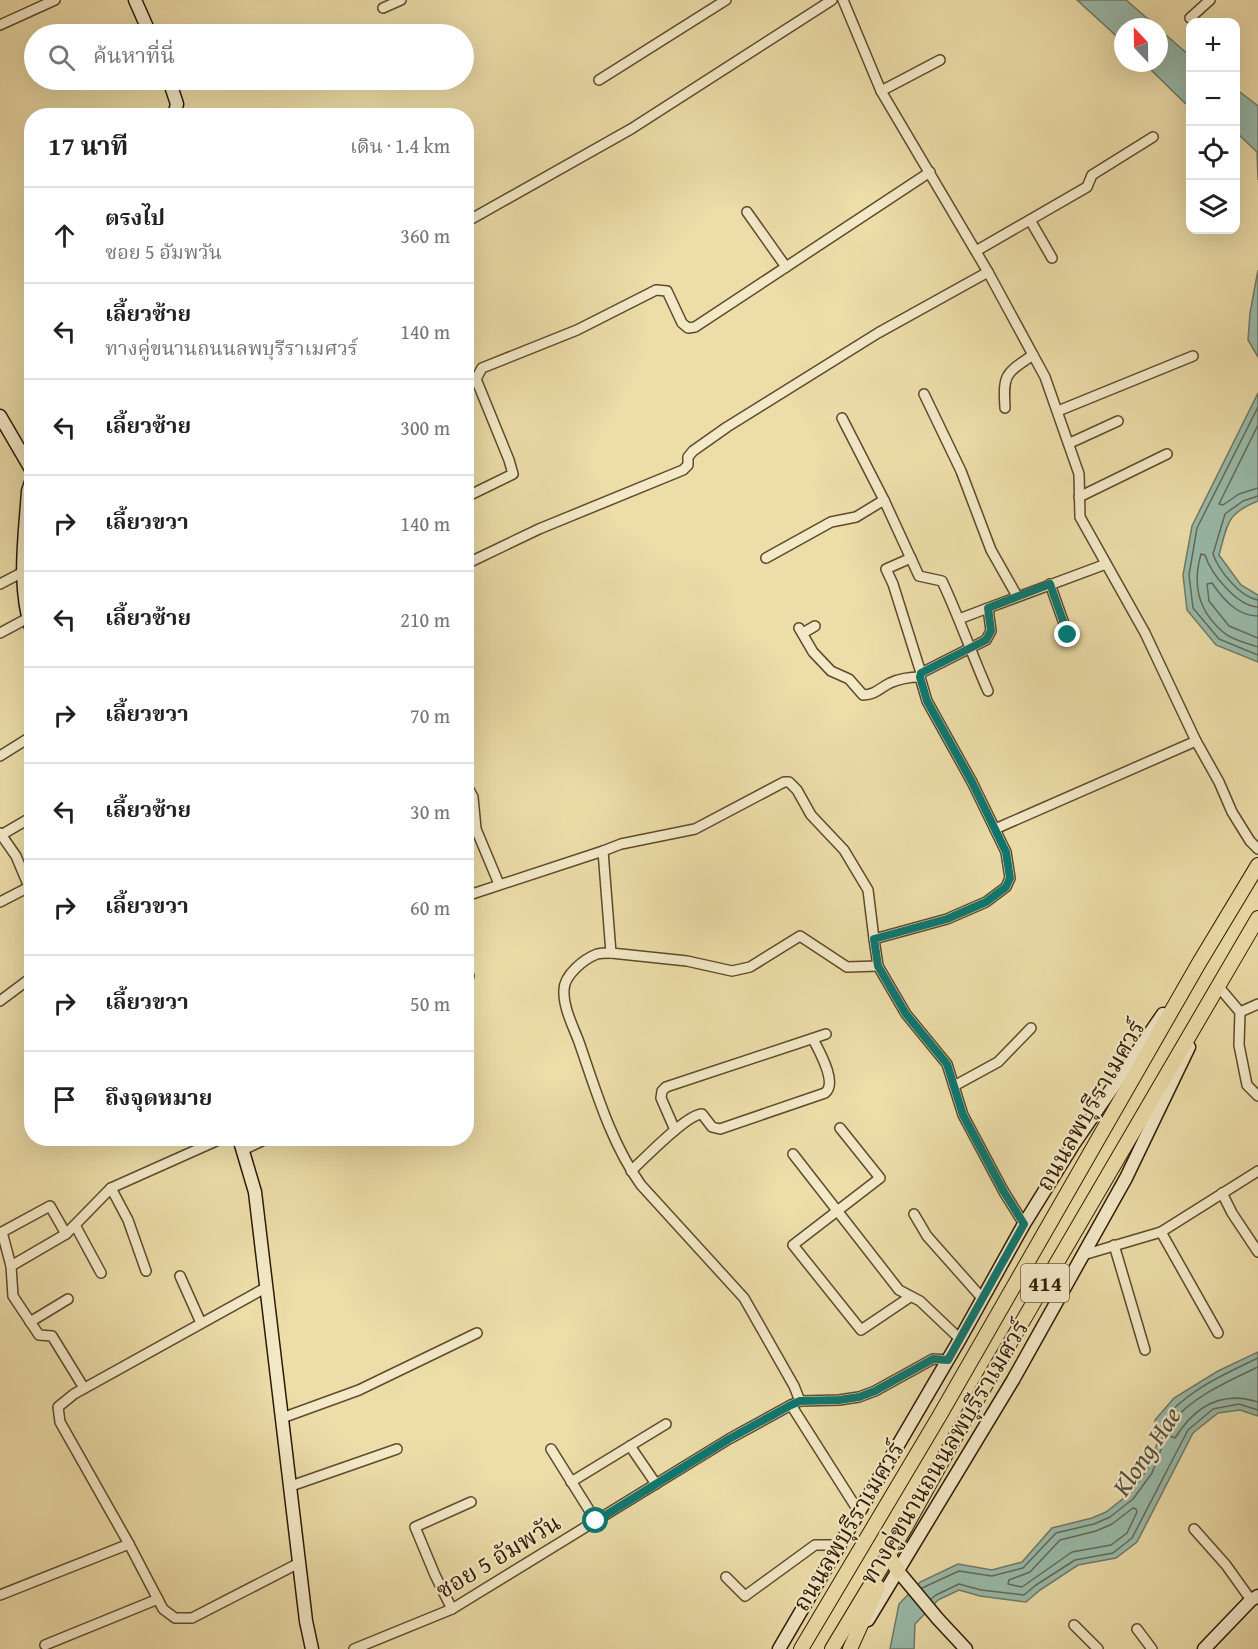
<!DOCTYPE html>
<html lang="th">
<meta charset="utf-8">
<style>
:root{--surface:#fff;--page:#f2f2f2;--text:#202124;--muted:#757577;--line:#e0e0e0}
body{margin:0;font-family:"Gentium Book Plus","Noto Serif Thai",serif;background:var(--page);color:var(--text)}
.controls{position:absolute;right:18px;top:18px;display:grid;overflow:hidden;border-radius:12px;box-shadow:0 6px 24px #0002}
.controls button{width:54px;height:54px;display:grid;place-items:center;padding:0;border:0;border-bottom:2px solid var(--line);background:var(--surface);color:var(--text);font:30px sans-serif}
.compass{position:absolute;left:1114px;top:18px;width:54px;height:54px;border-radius:50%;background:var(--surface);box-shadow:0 6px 24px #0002;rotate:338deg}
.stop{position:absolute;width:18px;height:18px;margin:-14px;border:4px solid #0f766e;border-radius:50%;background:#fff}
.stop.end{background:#0f766e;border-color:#fff;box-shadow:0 2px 6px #0008}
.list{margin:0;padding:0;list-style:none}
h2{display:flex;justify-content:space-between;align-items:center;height:78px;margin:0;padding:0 24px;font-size:26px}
h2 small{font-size:20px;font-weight:400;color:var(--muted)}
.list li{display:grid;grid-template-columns:39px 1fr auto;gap:18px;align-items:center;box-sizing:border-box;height:96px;padding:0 24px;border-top:2px solid var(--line)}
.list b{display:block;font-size:22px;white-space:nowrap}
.list p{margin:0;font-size:20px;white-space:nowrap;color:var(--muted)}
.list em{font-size:20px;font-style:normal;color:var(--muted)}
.icon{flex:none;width:33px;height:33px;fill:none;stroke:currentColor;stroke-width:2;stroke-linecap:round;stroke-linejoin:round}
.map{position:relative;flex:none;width:1258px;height:1649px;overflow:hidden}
.search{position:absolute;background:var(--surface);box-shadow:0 6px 24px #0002;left:24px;top:24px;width:450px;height:66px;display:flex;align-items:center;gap:15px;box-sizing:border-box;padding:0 21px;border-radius:33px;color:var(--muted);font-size:22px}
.panel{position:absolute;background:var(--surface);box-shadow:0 6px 24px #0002;left:24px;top:108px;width:450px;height:1038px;border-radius:24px}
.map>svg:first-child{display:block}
</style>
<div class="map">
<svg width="1258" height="1649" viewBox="0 0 1258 1649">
<rect width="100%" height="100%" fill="#ecdda9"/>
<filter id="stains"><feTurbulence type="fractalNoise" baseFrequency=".00333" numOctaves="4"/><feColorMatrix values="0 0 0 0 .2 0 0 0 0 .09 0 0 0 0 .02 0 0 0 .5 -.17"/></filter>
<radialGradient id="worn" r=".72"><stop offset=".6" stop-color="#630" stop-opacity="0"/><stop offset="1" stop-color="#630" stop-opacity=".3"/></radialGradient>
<!-- water -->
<g fill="#99bbab" stroke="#6f7a68" stroke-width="1.5">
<path d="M1077 0H1126L1157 27H1123V42Z"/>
<path d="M1159 29 1190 56V105L1185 103 1144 63H1159Z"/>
<path d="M1236 89 1258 106V180L1257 152 1236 132Z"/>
<path d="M1258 270V357L1248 340 1250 313Z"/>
<path d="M1258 393V501C1226 514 1228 523 1219 555L1241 585 1258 595V662L1216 645 1187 610 1183 575 1192 526Z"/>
<path d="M1258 1352V1416L1240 1410 1218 1413 1193 1433 1137 1542 1116 1558 1078 1565 1040 1590 1026 1602 980 1596 959 1590 938 1600 915 1624 914 1649H890L899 1604 920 1582 958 1564 992 1570 1022 1562 1052 1528 1092 1518 1106 1512 1129 1494 1147 1470 1157 1444 1155 1420 1174 1398 1218 1371Z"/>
</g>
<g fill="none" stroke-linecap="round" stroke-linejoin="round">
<!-- shore -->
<g stroke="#646a57" stroke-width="1.5">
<path d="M1258 407 1197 528 1189 575 1193 608 1219 639 1258 655"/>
<path d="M1258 425 1219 504 1223 505 1239 494 1258 488"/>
<path d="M1258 496 1243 501 1225 514 1213 554C1219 571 1240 597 1258 600"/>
<path d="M1258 607C1237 606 1211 574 1205 555L1201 554C1192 585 1198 611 1223 632 1231 640 1247 643 1258 647"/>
<path d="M1258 616C1237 616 1223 599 1212 583L1207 584 1209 601 1229 626 1258 638"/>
<path d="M1258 1367C1226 1382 1192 1397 1169 1425L1170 1436 1175 1438C1195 1406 1221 1390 1258 1402"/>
<path d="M1133 1508 1136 1509 1137 1512 1127 1533 1111 1545 1072 1552 1022 1587 1008 1584 1009 1580 1030 1572 1060 1540 1096 1531 1112 1524Z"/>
<path d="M922 1588 959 1571 992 1576 1023 1568 1056 1533 1094 1524 1110 1517 1133 1499 1152 1473 1163 1444 1162 1422C1185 1391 1223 1375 1258 1358"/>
<path d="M931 1599 936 1595 959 1584 981 1590 1024 1595 1036 1585 1075 1560 1113 1553 1132 1538 1188 1430 1213 1409 1239 1404 1258 1410"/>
</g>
<!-- street casing -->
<g stroke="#5e4a2c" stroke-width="12">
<g id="street">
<path d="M843 0 881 91 988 272 1045 377 1079 474 1080 517 1145 633 1196 741 1219 782 1232 812 1250 841 1258 849"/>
<path d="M383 8 401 0"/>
<path d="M1190 18 1210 0"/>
<path d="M0 25 55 0"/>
<path d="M599 80 726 0"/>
<path d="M881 91 940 60"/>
<path d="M747 212 786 267"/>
<path d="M1030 220 1052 258"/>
<path d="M466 222 631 129 832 0"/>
<path d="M976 251 1087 187 1092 175 1153 137"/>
<path d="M924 394 961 471 991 550 1017 596"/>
<path d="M1005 408C1003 374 1005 374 1033 355"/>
<path d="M1058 411 1193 356"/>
<path d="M842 418 884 500 919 576 942 581C959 617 972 655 988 691"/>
<path d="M1070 443 1118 421"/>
<path d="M466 497 513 474 509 460 476 379 482 368 577 330 656 290 667 291 682 323 688 328 695 327 930 172"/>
<path d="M1079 497 1167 454"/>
<path d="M766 558 831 522 856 517 884 500"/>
<path d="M911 558 886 569 893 584 921 673"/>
<path d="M466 564 539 529 683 470 688 465V457L693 451 727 427 878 333 988 272"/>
<path d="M0 584 23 572"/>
<path d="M1050 584 1068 635"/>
<path d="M959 619 988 608"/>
<path d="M799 628 813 652 831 671 849 679 863 695C877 694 878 689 890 683 899 679 910 677 920 677"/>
<path d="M0 633 28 618"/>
<path d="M803 633 815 626"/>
<path d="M0 756 32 736"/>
<path d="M466 784 473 797 476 829 499 884"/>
<path d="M995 829 1196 741"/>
<path d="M0 833 16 856 32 894"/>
<path d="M1 835 32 817"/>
<path d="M603 851 621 844 695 829 784 782H789L797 790 811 815 844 850 868 890 874 939"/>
<path d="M466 896 603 851 611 953 687 961 732 971 750 967 800 936 847 967 878 966"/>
<path d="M0 902 29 887"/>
<path d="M611 953C606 953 601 953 597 954 584 959 564 975 564 990 563 1007 573 1026 579 1042 596 1091 611 1143 641 1185L744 1298 794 1386 800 1401"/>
<path d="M466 974 469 976"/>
<path d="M1218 986 1240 1012 1239 1045 1247 1085 1258 1096"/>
<path d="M0 1001 32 977"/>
<path d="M1240 1012 1258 1004"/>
<path d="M954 1086 998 1062 1031 1028"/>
<path d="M840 1128 880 1178 793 1245 861 1330 910 1297"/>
<path d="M675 1130 661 1098 662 1091 666 1087 826 1034"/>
<path d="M243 1150 268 1138"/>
<path d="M793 1154 899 1290 920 1301 960 1339"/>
<path d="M631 1171C644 1159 687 1114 702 1114L712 1127 720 1129 825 1093C838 1083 819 1051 813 1039"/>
<path d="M111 1188 128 1220 146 1271"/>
<path d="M1222 1193 1232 1213 1258 1252"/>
<path d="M914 1214 927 1236 982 1298"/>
<path d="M1024 1224 1004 1192 963 1115 947 1064 906 1014 878 966 874 939 947 919 986 902 1006 887 1010 878 1006 852 972 782 927 701 920 677 921 673 986 640 991 631 988 608 1106 564"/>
<path d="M75 1225 101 1273"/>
<path d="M1161 1232 1218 1333"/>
<path d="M1114 1245 1145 1350"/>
<path d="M1083 1255 1161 1232 1258 1171"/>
<path d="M11 1266 2 1232 50 1206 66 1234"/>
<path d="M180 1276 201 1323"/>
<path d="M30 1322 68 1299"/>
<path d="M84 1388 52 1336 39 1335 13 1296 11 1266 66 1234 111 1188 223 1138"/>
<path d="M791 1405 859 1512"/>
<path d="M282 1418 359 1390 477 1333"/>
<path d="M630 1446 656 1484"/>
<path d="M551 1449 596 1521"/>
<path d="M571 1482 666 1424"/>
<path d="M291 1486 397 1449"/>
<path d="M1194 1529 1226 1565 1251 1600"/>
<path d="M129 1544 60 1422 58 1407 74 1394 267 1287"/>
<path d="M726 1577 745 1596 815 1545H840"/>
<path d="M0 1595 129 1544 163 1609 175 1618H192L299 1563"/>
<path d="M452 1609 435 1575 415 1527 471 1502"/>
<path d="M1074 1625 1098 1649"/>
<path d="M1137 1629 1152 1649"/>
<path d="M45 1645 158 1599"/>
<path d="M354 1649 452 1609 729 1439 791 1405 800 1401 839 1400 859 1397 875 1391 933 1359 948 1360"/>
</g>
</g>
<!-- secondary casing -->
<g stroke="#2f1903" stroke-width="15">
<g id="secondary">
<path d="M135 0 150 34"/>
<path d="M169 80 177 104 174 116"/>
<path d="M0 416 32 471"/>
<path d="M32 479 28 491C25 537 17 586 32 631"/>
<path d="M239 1138 255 1192 306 1621 312 1649"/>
<path d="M898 1571 938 1619 966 1649"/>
<path d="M868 1620 1013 1380 1126 1178 1189 1047"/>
<path d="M779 1649 960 1339 1024 1224 1073 1145 1163 1014"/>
<path d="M1204 1649 1251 1600 1258 1596"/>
</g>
</g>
<!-- primary casing -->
<g stroke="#2f1903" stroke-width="16">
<g id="primary">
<path d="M891 1559 898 1571"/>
<path d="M801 1649 940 1415 1199 963 1258 865"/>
<path d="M832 1649 905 1528 961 1427 1258 918"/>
<path d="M850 1649 878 1587"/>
</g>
</g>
<!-- street -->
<use href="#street" stroke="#f3e9c7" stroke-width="9"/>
<!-- secondary -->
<use href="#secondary" stroke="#f3e9c7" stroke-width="12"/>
<!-- primary -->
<use href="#primary" stroke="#ecdda9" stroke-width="14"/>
</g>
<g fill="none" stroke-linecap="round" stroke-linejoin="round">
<!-- route -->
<path stroke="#0f766e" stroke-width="8" d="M596 1521 729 1439 791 1405 800 1401 839 1400 859 1397 875 1391 933 1359 948 1360 1024 1224 1004 1192 963 1115 947 1064 906 1014 878 966 874 939 947 919 986 902 1006 887 1010 878 1006 852 972 782 927 701 920 677 921 673 986 640 991 631 988 608 1050 584 1068 635"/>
</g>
<g text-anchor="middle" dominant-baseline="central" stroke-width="4.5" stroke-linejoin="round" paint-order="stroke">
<!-- shield labels -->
<rect fill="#f3e9c7" stroke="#6a573e" stroke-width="1.5" x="1021" y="1264" width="48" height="38" rx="4.5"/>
<g font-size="22" font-weight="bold" fill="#2f1903">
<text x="1045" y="1283">414</text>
</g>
<!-- street labels -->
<g font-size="24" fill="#2f1903" stroke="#f3e9c7">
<text transform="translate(1090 1105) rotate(-60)">ถนนลพบุรีราเมศวร์</text>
<text transform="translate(944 1452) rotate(-59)">ทางคู่ขนานถนนลพบุรีราเมศวร์</text>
<text transform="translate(848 1526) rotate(-59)">ถนนลพบุรีราเมศวร์</text>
<text transform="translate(498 1556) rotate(-31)">ซอย 5 อัมพวัน</text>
</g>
<!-- water labels -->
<g font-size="26" font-style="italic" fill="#54523e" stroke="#f3e9c7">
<text transform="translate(1146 1451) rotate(-56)">Klong Hae</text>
</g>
</g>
<rect width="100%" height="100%" filter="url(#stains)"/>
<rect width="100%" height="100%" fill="url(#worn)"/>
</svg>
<div class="controls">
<button>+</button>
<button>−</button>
<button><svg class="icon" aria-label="locate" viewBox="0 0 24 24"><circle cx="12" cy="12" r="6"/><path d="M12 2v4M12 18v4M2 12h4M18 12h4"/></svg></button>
<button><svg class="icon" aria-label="layers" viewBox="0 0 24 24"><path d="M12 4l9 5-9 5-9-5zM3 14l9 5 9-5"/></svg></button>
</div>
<svg class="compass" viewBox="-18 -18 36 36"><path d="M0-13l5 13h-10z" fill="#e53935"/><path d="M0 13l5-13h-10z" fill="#757577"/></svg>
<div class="stop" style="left:596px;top:1521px"></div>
<div class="stop end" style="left:1068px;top:635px"></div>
<div class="search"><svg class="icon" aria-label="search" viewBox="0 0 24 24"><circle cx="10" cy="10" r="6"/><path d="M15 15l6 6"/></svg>ค้นหาที่นี่</div>
<section class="panel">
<h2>17 นาที<small>เดิน · 1.4 km</small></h2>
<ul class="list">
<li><svg class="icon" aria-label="ahead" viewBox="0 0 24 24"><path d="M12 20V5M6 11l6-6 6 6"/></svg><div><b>ตรงไป</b><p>ซอย 5 อัมพวัน</p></div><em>360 m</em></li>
<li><svg class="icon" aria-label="left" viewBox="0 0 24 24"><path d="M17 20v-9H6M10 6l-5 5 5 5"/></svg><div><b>เลี้ยวซ้าย</b><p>ทางคู่ขนานถนนลพบุรีราเมศวร์</p></div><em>140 m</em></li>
<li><svg class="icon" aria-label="left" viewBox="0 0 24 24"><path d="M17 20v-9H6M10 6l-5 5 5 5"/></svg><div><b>เลี้ยวซ้าย</b></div><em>300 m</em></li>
<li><svg class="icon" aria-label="right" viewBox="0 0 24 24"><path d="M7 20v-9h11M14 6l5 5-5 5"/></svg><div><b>เลี้ยวขวา</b></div><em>140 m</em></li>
<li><svg class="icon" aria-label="left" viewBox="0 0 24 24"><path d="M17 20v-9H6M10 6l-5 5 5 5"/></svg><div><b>เลี้ยวซ้าย</b></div><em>210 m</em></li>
<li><svg class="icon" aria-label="right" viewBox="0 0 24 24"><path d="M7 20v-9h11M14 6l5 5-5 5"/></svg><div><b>เลี้ยวขวา</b></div><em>70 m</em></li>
<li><svg class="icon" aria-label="left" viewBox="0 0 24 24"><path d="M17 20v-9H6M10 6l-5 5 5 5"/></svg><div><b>เลี้ยวซ้าย</b></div><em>30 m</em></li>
<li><svg class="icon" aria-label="right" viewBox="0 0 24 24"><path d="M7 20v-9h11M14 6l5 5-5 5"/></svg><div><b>เลี้ยวขวา</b></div><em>60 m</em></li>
<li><svg class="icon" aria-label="right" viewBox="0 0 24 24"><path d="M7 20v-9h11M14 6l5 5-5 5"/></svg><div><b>เลี้ยวขวา</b></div><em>50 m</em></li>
<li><svg class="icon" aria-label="arrive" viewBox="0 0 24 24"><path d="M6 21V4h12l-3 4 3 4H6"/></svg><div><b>ถึงจุดหมาย</b></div></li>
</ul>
</section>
</div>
